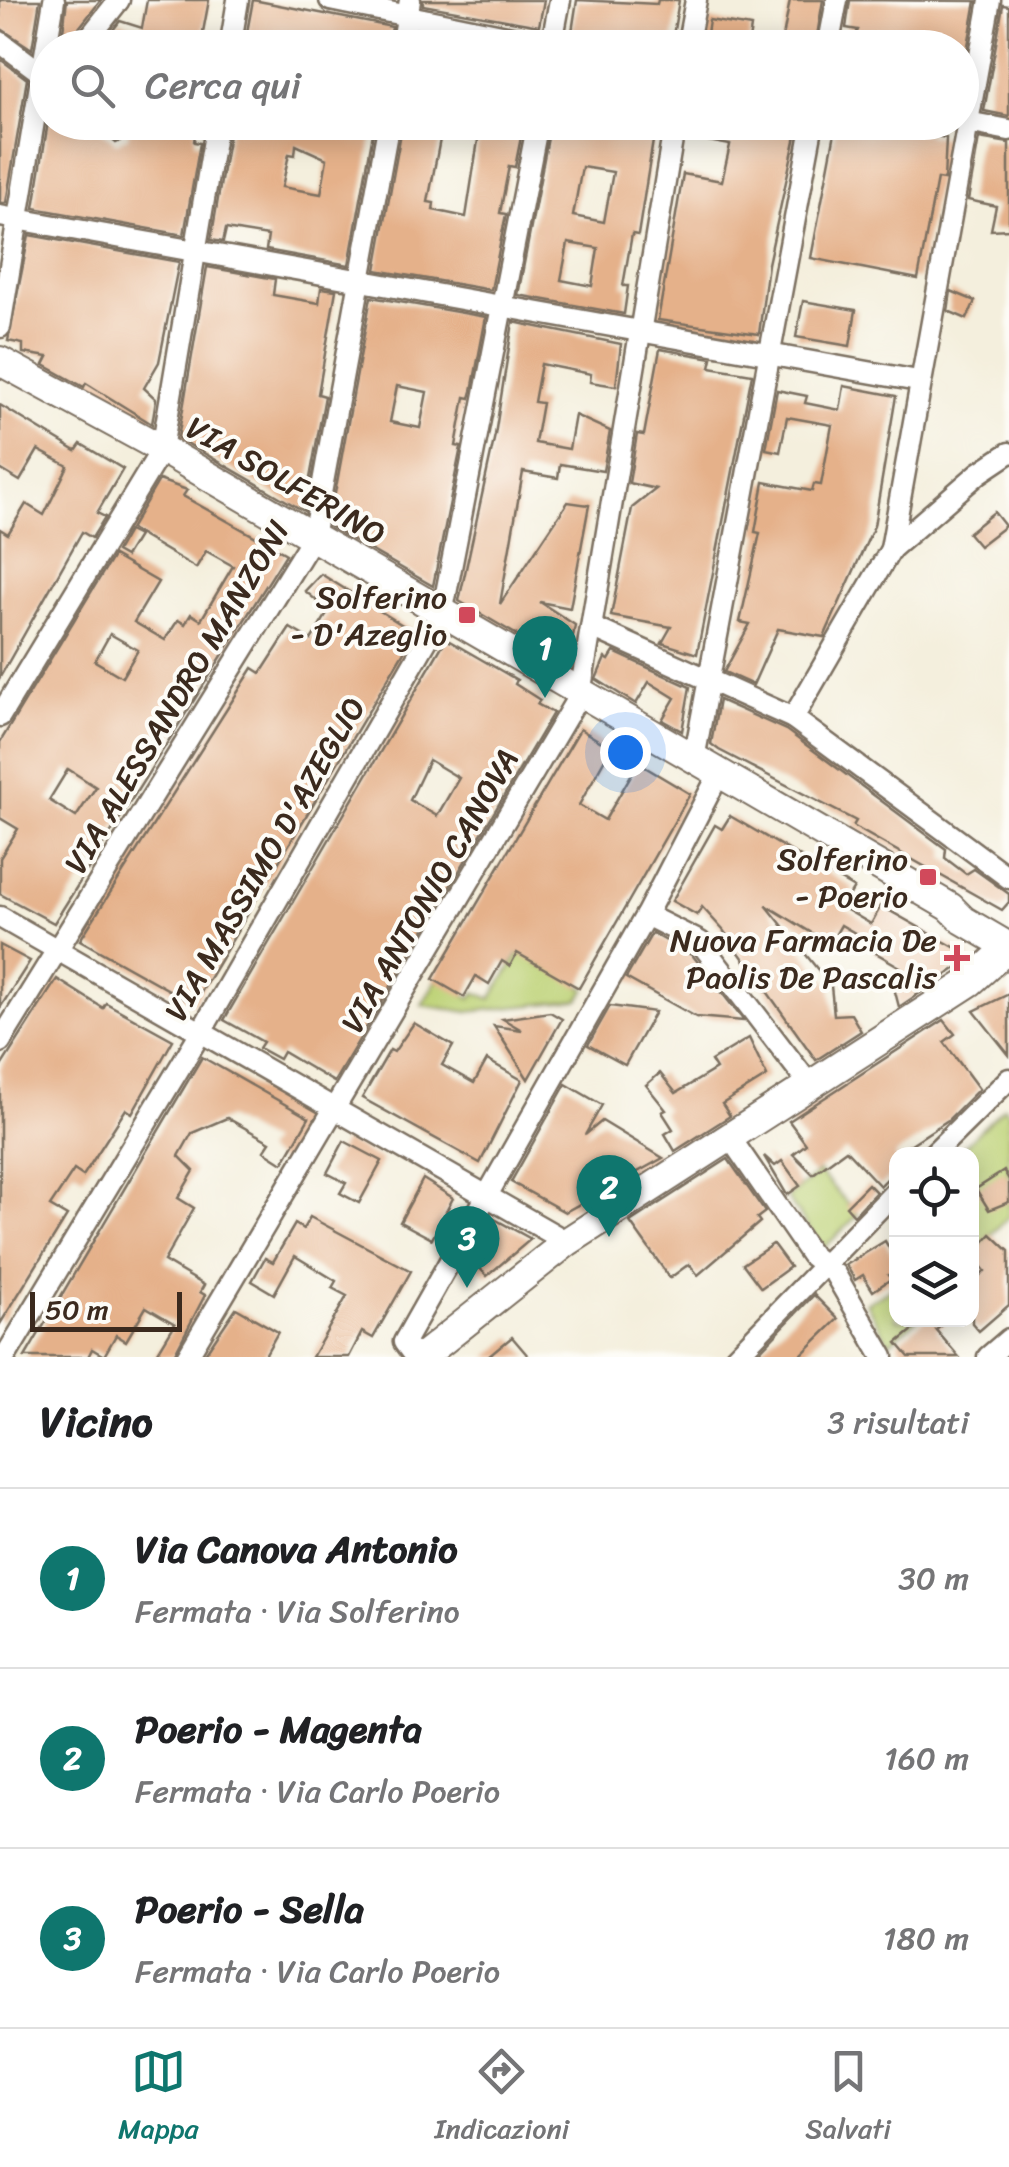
<!DOCTYPE html>
<html lang="it">
<meta charset="utf-8">
<style>
:root{--surface:#fff;--page:#f6f6f6;--text:#202124;--muted:#757577;--line:#e0e0e0;--accent:#0f766e}
body{margin:0;font-family:Sriracha,sans-serif;background:var(--page);color:var(--text)}
.controls{position:absolute;right:30px;bottom:30px;display:grid;overflow:hidden;border-radius:20px;box-shadow:0 5px 25px #0003}
.controls button{width:90px;height:90px;display:grid;place-items:center;padding:0;border:0;border-bottom:2px solid var(--line);background:var(--surface);color:var(--text);font:50px sans-serif}
.scale{position:absolute;left:30px;bottom:25px;width:152px;box-sizing:border-box;padding-left:10px;border:5px solid #3b2a1e;border-top:0;font-size:28px;line-height:35px;white-space:nowrap;color:#3b2a1e;-webkit-text-stroke:8px #fdfcf7;paint-order:stroke}
.you{position:absolute;left:625px;top:752px;width:35px;height:35px;margin:-25px;border:8px solid #fff;border-radius:50%;background:#1a73e8;box-shadow:0 0 0 15px #1a73e833}
.badge{display:grid;place-items:center;width:65px;height:65px;border-radius:50%;background:var(--accent);color:#fff;font-size:32px;font-weight:700}
.pin{position:absolute;translate:-50% -82px;filter:drop-shadow(0 2px 5px #0008)}
.pin::after{content:'';position:absolute;top:52px;width:35px;height:30px;background:inherit;clip-path:polygon(0 0,100% 0,50% 100%)}
.list{margin:0;padding:0;list-style:none}
h2{display:flex;justify-content:space-between;align-items:center;height:130px;margin:0;padding:0 40px;font-size:42px}
h2 small{font-size:32px;font-weight:400;color:var(--muted)}
.list li{display:grid;grid-template-columns:65px 1fr auto;gap:30px;align-items:center;box-sizing:border-box;height:180px;padding:0 40px;border-top:2px solid var(--line)}
.list b{display:block;font-size:38px;white-space:nowrap}
.list p{margin:0;font-size:32px;white-space:nowrap;color:var(--muted)}
.list em{font-size:32px;font-style:normal;color:var(--muted)}
.icon{flex:none;width:55px;height:55px;fill:none;stroke:currentColor;stroke-width:2;stroke-linecap:round;stroke-linejoin:round}
.map{position:relative;flex:none;width:1009px;height:1357px;overflow:hidden}
.search{position:absolute;background:var(--surface);box-shadow:0 5px 25px #0003;left:30px;right:30px;top:30px;height:110px;display:flex;align-items:center;gap:25px;box-sizing:border-box;padding:0 35px;border-radius:55px;color:var(--muted);font-size:38px}
.sheet{height:670px;background:var(--surface)}
nav{display:flex;justify-content:space-around;align-items:center;box-sizing:border-box;height:140px;border-top:2px solid var(--line);background:var(--surface);font-size:28px;color:var(--muted)}
nav a{display:grid;justify-items:center;gap:5px}
nav .on{color:var(--accent)}
.map>svg:first-child{display:block}
</style>
<div class="map">
<svg width="1009" height="1357" viewBox="0 0 1009 1357">
<rect width="100%" height="100%" fill="#fdfcf7"/>
<filter id="ink" filterUnits="userSpaceOnUse"><feTurbulence type="fractalNoise" baseFrequency=".01" numOctaves="2"/><feDisplacementMap in="SourceGraphic" scale="20" xChannelSelector="R" yChannelSelector="G"/><feConvolveMatrix kernelMatrix="1 2 1 2 8 2 1 2 1" color-interpolation-filters="sRGB"/></filter>
<filter id="wash" filterUnits="userSpaceOnUse"><feTurbulence type="fractalNoise" baseFrequency=".0048" numOctaves="4" result="noise"/><feDisplacementMap in="SourceGraphic" scale="40" xChannelSelector="R" yChannelSelector="G"/><feGaussianBlur stdDeviation="2.25" result="paint"/><feColorMatrix in="noise" values="0 0 0 0 0 0 0 0 0 0 0 0 0 0 0 0 0 1.4 0 .05"/><feComposite in="paint" operator="in"/></filter>
<g filter="url(#wash)">
<rect width="100%" height="100%" fill="#f4efdd"/>
<!-- green -->
<g fill="#bdd276" stroke="#7c7e4a" stroke-width="2.5">
<path d="M530 937 537 964 586 989 579 1000 468 1012 422 1005 437 979 471 998 475 992 491 999Z"/>
<path d="M1004 1107 1009 1113V1217L972 1253V1154H956Z"/>
<path d="M819 1172 858 1215 823 1249 787 1198Z"/>
<path d="M896 1286V1320H917L889 1343 866 1303Z"/>
</g>
<g id="blocks">
<!-- building -->
<g fill="#e5b18a" fill-rule="evenodd">
<path d="M0 0H40L32 49 0 28Z"/>
<path d="M67 0H101L71 38 63 31Z"/>
<path d="M147 0H209L200 48H99L120 21 142 28Z"/>
<path d="M253 0 392 27 388 48H248L245 43Z"/>
<path d="M423 0H544L539 26 423 5Z"/>
<path d="M577 0 657 4 658 0H679L671 48 572 32Z"/>
<path d="M790 0H823L815 48H781Z"/>
<path d="M850 0 976 1 966 57 962 56V48H850L858 30 846 28Z"/>
<path d="M1003 5 1009 6V116L984 111Z"/>
<path d="M709 20 751 27 748 48H705Z"/>
<path d="M419 32 493 47V48H416Z"/>
<path d="M0 59 27 79 6 203H0Z"/>
<path d="M48 122H91L116 143 128 137 129 122 196 127 194 142 200 143 184 235 34 208Z"/>
<path d="M231 122H375L349 265 266 250 268 236 243 232 226 229 223 242 211 240ZM296 145 327 159 321 194 282 187 289 154 295 155Z"/>
<path d="M494 122H524L515 167 509 166 500 213 506 214 491 290 376 270 402 127 441 134 428 202 434 203 433 210 466 217 479 134 491 136Z"/>
<path d="M551 122H656L638 235 632 234 623 286H628L624 314 518 295ZM582 167 613 172 604 222 573 216ZM568 243 598 248 592 286 561 280Z"/>
<path d="M695 122H799L768 264 759 334 658 320 683 174 722 181 730 145 692 138Z"/>
<path d="M837 122H866L946 138 944 180 937 179 918 279 811 258Z"/>
<path d="M979 138 1009 143V229L991 230 996 206 968 200Z"/>
<path d="M29 235 179 262 159 362 144 388 156 399 152 424 86 383 84 387 44 365 48 357 23 353V344L8 341Z"/>
<path d="M207 267 275 279 273 295 319 303 321 288 336 290 318 394 325 396 304 511 178 438Z"/>
<path d="M951 291 975 301 967 319 948 311Z"/>
<path d="M371 297 486 317 472 391 470 398 465 397 456 446 461 447 433 586 329 526ZM397 386 427 392 420 428 390 422Z"/>
<path d="M803 301 856 310 850 346 796 337Z"/>
<path d="M513 322 621 344 616 386 590 382 591 374 541 364 534 402 542 403 535 443 569 449 575 415 610 431 603 471 560 464 558 478 523 472 500 604 568 502 589 505 570 608 540 602 575 625 568 665 459 601 495 435Z"/>
<path d="M660 349 712 358 710 367 752 374 697 654 662 643 671 627 611 616 632 508 656 489 629 483 637 434 644 435Z"/>
<path d="M844 386 896 396 874 526 824 637 778 629 753 685 724 672 750 624 740 622 760 533 755 532 764 482 812 491 814 484 821 485 832 425 787 417 780 452 766 449 777 390 807 396 805 403 840 410Z"/>
<path d="M0 405 76 451 81 444 123 469 97 513 105 517 92 538 82 532 0 677V529L8 534 26 504 44 515 68 466 38 450 20 481 0 469Z"/>
<path d="M159 480 187 490 183 496 286 554 54 923 0 894V858L18 829 0 818V742L113 556 158 582 134 622 165 640 178 620 185 624 191 614 201 620 233 566 206 551 196 568 130 529ZM110 634 138 650 122 677 95 661ZM68 769 96 787 76 817 49 800Z"/>
<path d="M994 512 1005 526 979 546 968 533Z"/>
<path d="M128 531 138 536 125 557 116 552Z"/>
<path d="M321 574 415 633 194 1004 80 940 253 668 261 673 290 628 311 640 329 611 305 591Z"/>
<path d="M446 639 517 680 515 684 540 700 537 704 553 713 334 1082 283 1052 279 1059 259 1048 263 1042 224 1020ZM429 760 459 778 437 816 410 800Z"/>
<path d="M614 652 690 687 682 731 662 720 675 698 649 682 636 704 596 679 605 658 609 660Z"/>
<path d="M719 700 786 730 946 849 945 858 966 874 974 869 1009 894V902L1002 910 853 826 856 821 719 750 711 744Z"/>
<path d="M580 729 611 748 579 805 605 820 638 763 690 794 579 988 517 953 510 966 502 961 489 984 476 976 464 997 433 979Z"/>
<path d="M730 816 854 888 842 907 871 924 881 906 970 956 967 961 899 1007 892 980 900 967 869 949 872 943 841 925 830 944 766 905 831 986 834 1015 851 1014 861 1031 816 1060 723 930 702 907 697 915 672 901 715 825 722 829Z"/>
<path d="M652 933 693 956 744 1021 696 1017 626 978Z"/>
<path d="M0 945 30 961 0 1008Z"/>
<path d="M57 979 103 1008 106 1003 173 1040 132 1113 126 1109 83 1176 74 1170 50 1206 67 1216 0 1324V1068Z"/>
<path d="M1009 994V1055L974 1011Z"/>
<path d="M610 1006 655 1012 625 1065 588 1045Z"/>
<path d="M550 1012 562 1019 528 1079 494 1026 522 1030 503 1019Z"/>
<path d="M944 1020 955 1034 944 1042 979 1089 948 1120 896 1154V1170L880 1186 846 1150 813 1174 793 1154 806 1144 789 1121Z"/>
<path d="M414 1023 453 1046 442 1065 474 1083 487 1060 522 1080 480 1163 362 1098 390 1050 394 1052Z"/>
<path d="M749 1038 767 1076 722 1104 730 1116 675 1151 665 1134 673 1129 662 1112 666 1110 646 1085 660 1073 676 1093 716 1069 711 1061Z"/>
<path d="M202 1057 309 1118 283 1163 264 1151 270 1142 227 1118 192 1133 179 1156 194 1171 178 1198 194 1208 164 1261 204 1285 200 1292 205 1295 173 1357H155L175 1324 146 1307 126 1341 116 1335 104 1356 92 1349 88 1357H25Z"/>
<path d="M566 1084 602 1105 585 1135 602 1121 663 1158 565 1212 511 1182Z"/>
<path d="M344 1141 382 1161 359 1203 340 1193 346 1183 327 1173Z"/>
<path d="M764 1156 775 1166 782 1161 800 1186 787 1195Z"/>
<path d="M728 1159 765 1212 757 1218 760 1222 698 1275 689 1264 670 1278 630 1222Z"/>
<path d="M1004 1171 1009 1180V1202L989 1210 976 1189Z"/>
<path d="M423 1179 453 1198 432 1239 400 1222Z"/>
<path d="M868 1184 876 1192 854 1215 846 1206Z"/>
<path d="M310 1217 411 1271 373 1338 362 1332 349 1357H312L347 1296 332 1288 336 1281 295 1256 274 1294 252 1281 265 1258 273 1262 295 1224 303 1229Z"/>
<path d="M491 1217 531 1239 487 1276 477 1265 481 1257 471 1252Z"/>
<path d="M991 1234 1009 1251V1305L979 1331 972 1323V1285L985 1271 972 1255Z"/>
<path d="M885 1241 896 1260V1270L888 1275 891 1279 873 1291 863 1275 855 1280 846 1265Z"/>
<path d="M773 1244 790 1267 761 1288 743 1264Z"/>
<path d="M814 1295 838 1319 799 1357H754Z"/>
<path d="M236 1308 278 1332 264 1357H203Z"/>
<path d="M925 1320H949L936 1330 959 1357H909L897 1343Z"/>
<path d="M512 1337 529 1357H488Z"/>
</g>
</g>
</g>
<g filter="url(#ink)">
<use href="#blocks" fill-opacity="0" stroke="#7c6f61" stroke-width="2.5"/>
<g fill="none" stroke-linecap="round" stroke-linejoin="round">
<!-- street casing -->
<g stroke="#7c6f61" stroke-width="25">
<g id="street">
<path d="M330 0 565 48"/>
<path d="M0 42 48 78"/>
<path d="M81 48 119 0"/>
<path d="M230 48 238 0"/>
<path d="M402 48 410 0"/>
<path d="M551 48 560 0"/>
<path d="M687 48 696 0"/>
<path d="M828 48 837 0"/>
<path d="M962 121 1009 130"/>
<path d="M108 122 117 129"/>
<path d="M0 216 918 381"/>
<path d="M0 327 54 0"/>
<path d="M891 549 990 0"/>
<path d="M592 627 793 718 1009 878"/>
<path d="M0 716 162 449 217 122"/>
<path d="M793 718 891 549 979 473 1009 453"/>
<path d="M694 759 813 122"/>
<path d="M646 915 700 942 809 1084"/>
<path d="M0 917 567 1242"/>
<path d="M0 1042 313 537 389 122"/>
<path d="M729 1136 811 1255 835 1274 883 1357"/>
<path d="M933 1154 1009 1079"/>
<path d="M5 1357 201 1032 442 614 538 122"/>
<path d="M187 1357 580 694 675 122"/>
<path d="M415 1357 404 1342 646 915 719 774"/>
<path d="M735 1357 896 1191"/>
<path d="M988 1357 1009 1339"/>
</g>
</g>
<!-- secondary casing -->
<g stroke="#7c6f61" stroke-width="32">
<g id="secondary">
<path d="M0 361 162 449 950 907 963 920 1009 947"/>
<path d="M422 1357 567 1242 970 982 1009 947"/>
</g>
</g>
<!-- street -->
<use href="#street" stroke="#fff" stroke-width="20"/>
<!-- secondary -->
<use href="#secondary" stroke="#fff" stroke-width="28"/>
</g>
</g>
<!-- markers -->
<g fill="#d1495b" stroke="#fdfcf7" stroke-width="4">
<rect x="457" y="605" width="20" height="20" rx="5"/>
<rect x="918" y="867" width="20" height="20" rx="5"/>
<path d="M952 943h10v10h10v10h-10v10h-10v-10h-10v-10h10z"/>
</g>
<g text-anchor="middle" dominant-baseline="central" stroke-width="8" stroke-linejoin="round" paint-order="stroke">
<!-- street labels -->
<g font-size="32" fill="#3b2a1e" stroke="#fdfcf7">
<text transform="translate(286 481) rotate(30)">VIA SOLFERINO</text>
<text transform="translate(177 697) rotate(-59)">VIA ALESSANDRO MANZONI</text>
<text transform="translate(265 859) rotate(-60)">VIA MASSIMO D'AZEGLIO</text>
<text transform="translate(430 891) rotate(-60)">VIA ANTONIO CANOVA</text>
</g>
<!-- poi labels -->
<g font-size="32" fill="#3b2a1e" stroke="#fdfcf7" text-anchor="end">
<text x="447" y="597">Solferino<tspan x="447" dy="37">- D'Azeglio</tspan></text>
<text x="908" y="859">Solferino<tspan x="908" dy="37">- Poerio</tspan></text>
<text x="937" y="940">Nuova Farmacia De<tspan x="937" dy="37">Paolis De Pascalis</tspan></text>
</g>
</g>
</svg>
<div class="controls">
<button><svg class="icon" aria-label="locate" viewBox="0 0 24 24"><circle cx="12" cy="12" r="6"/><path d="M12 2v4M12 18v4M2 12h4M18 12h4"/></svg></button>
<button><svg class="icon" aria-label="layers" viewBox="0 0 24 24"><path d="M12 4l9 5-9 5-9-5zM3 14l9 5 9-5"/></svg></button>
</div>
<div class="scale">50 m</div>
<div class="you"></div>
<div class="pin badge" style="left:545px;top:698px">1</div>
<div class="pin badge" style="left:609px;top:1237px">2</div>
<div class="pin badge" style="left:467px;top:1288px">3</div>
<div class="search"><svg class="icon" aria-label="search" viewBox="0 0 24 24"><circle cx="10" cy="10" r="6"/><path d="M15 15l6 6"/></svg>Cerca qui</div>
</div>
<section class="sheet">
<h2>Vicino<small>3 risultati</small></h2>
<ul class="list">
<li><span class="badge">1</span><div><b>Via Canova Antonio</b><p>Fermata · Via Solferino</p></div><em>30 m</em></li>
<li><span class="badge">2</span><div><b>Poerio - Magenta</b><p>Fermata · Via Carlo Poerio</p></div><em>160 m</em></li>
<li><span class="badge">3</span><div><b>Poerio - Sella</b><p>Fermata · Via Carlo Poerio</p></div><em>180 m</em></li>
</ul>
</section>
<nav>
<a class="on"><svg class="icon" aria-label="map" viewBox="0 0 24 24"><path d="M3 6l6-2 6 2 6-2v14l-6 2-6-2-6 2zM9 4v14M15 6v14"/></svg>Mappa</a>
<a><svg class="icon" aria-label="directions" viewBox="0 0 24 24"><path d="M12 3l9 9-9 9-9-9zM9 14v-3h6M13 9l2 2-2 2"/></svg>Indicazioni</a>
<a><svg class="icon" aria-label="saved" viewBox="0 0 24 24"><path d="M7 4h10v16l-5-4-5 4z"/></svg>Salvati</a>
</nav>
